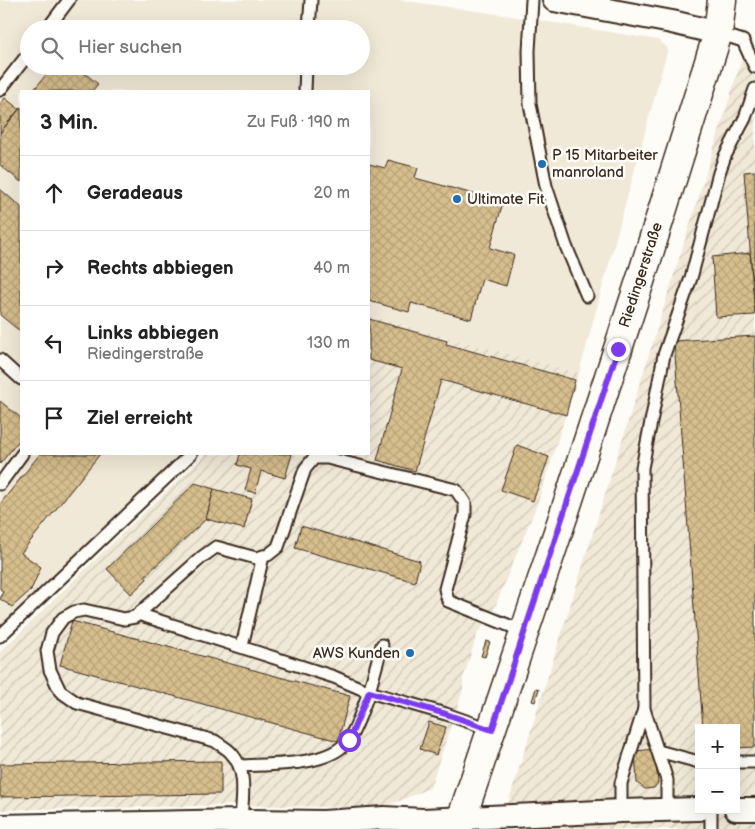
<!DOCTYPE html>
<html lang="de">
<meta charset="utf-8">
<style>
:root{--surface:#fff;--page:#f2f2f2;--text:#222;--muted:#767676;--line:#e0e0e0}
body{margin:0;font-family:"Balsamiq Sans",sans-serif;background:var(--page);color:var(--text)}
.controls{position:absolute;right:15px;bottom:15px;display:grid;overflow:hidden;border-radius:0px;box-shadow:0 5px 20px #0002}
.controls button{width:45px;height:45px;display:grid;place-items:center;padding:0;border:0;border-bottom:1px solid var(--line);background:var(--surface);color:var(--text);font:25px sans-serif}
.stop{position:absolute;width:15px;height:15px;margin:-11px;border:4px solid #7c3aed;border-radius:50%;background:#fff}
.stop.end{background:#7c3aed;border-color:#fff;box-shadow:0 1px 5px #0008}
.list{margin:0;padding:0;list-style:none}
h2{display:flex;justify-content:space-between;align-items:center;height:65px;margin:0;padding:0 20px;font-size:21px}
h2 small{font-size:16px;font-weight:400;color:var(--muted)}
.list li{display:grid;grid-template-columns:32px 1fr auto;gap:15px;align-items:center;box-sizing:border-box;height:75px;padding:0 20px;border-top:1px solid var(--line)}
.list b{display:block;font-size:19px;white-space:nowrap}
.list p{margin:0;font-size:16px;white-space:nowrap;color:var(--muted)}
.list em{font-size:16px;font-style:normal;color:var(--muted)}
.icon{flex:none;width:28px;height:28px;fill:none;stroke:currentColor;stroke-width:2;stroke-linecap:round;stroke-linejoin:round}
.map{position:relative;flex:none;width:755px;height:829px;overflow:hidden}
.search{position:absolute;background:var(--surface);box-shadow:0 5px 20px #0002;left:20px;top:20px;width:350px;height:55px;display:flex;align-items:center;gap:12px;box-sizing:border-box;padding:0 18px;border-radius:28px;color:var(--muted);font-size:19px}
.panel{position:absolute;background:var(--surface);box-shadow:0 5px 20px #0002;left:20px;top:90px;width:350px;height:365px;border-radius:0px}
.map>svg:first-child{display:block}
</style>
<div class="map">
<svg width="755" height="829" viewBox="0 0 755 829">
<defs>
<pattern id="industrial-furrows" width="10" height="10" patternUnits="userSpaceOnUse" patternTransform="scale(1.25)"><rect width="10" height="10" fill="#f1e9d7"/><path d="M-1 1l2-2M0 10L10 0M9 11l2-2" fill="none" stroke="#d0c8b8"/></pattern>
<pattern id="building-cross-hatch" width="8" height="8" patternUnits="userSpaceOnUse" patternTransform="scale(1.25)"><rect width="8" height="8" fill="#d6be8d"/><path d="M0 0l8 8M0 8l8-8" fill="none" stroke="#b9a379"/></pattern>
</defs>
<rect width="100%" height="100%" fill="#fdfcf7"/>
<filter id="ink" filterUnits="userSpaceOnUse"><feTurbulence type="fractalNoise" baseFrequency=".02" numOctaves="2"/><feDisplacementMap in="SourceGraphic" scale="10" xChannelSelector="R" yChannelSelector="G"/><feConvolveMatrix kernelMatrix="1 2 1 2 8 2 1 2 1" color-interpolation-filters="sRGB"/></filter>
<g filter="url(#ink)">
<!-- built -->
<path fill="#f1e9d7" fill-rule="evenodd" d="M0 0H399L531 19 658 40 668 48 579 373 369 316V91H21V454H201L0 644ZM29 29H361V66H29Z"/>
<!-- industrial -->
<g fill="url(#industrial-furrows)" fill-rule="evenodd">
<path d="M743 55 755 56V829H500ZM699 728H736V810H699Z"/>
<path d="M369 316 579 373 538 502 490 619 478 632 463 679V690L430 788 382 808 242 805 0 810V652L137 519 206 454H369Z"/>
</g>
<!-- building -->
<g fill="url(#building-cross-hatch)" stroke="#3b2a1e">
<path d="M53 66H76L98 84 92 91H33Z"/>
<path d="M5 98 19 109 0 133V104Z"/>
<path d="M21 107V182L0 165V133Z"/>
<path d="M388 160 418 168 415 178 503 202 490 248 514 255 506 286 482 279 471 319 411 303 409 312 369 301V164L385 168Z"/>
<path d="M755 171V312L744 172Z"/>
<path d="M0 189 21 207V332L0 315Z"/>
<path d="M750 253 755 315 716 317 712 257Z"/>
<path d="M369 319 447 341 446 344 575 380 566 415 441 380 415 471 377 460 402 369 369 360Z"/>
<path d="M755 336V747L736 748V728H703L674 341Z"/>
<path d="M0 401 21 418V438L0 464Z"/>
<path d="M517 445 549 457 533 501 501 490Z"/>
<path d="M40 454H100L21 553 41 567 31 590 12 607 0 599 3 591 0 589V504Z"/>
<path d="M240 454H292L285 478 261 471 255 493 245 490 251 469 237 465Z"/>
<path d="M195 483 214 489 206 519 145 576 147 579 131 594 107 569Z"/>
<path d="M214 489 252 499 244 529 206 519Z"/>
<path d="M301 526 420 561 415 582 295 548Z"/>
<path d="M72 621 350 696 338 741 60 665Z"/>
<path d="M486 641 490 642 485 657 481 656Z"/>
<path d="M536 688 539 689 535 702 532 701Z"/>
<path d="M429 722 446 727 436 755 420 749Z"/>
<path d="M655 749 658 783 654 788 645 789 637 783 635 751Z"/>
<path d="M221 761V794L0 797V764Z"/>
</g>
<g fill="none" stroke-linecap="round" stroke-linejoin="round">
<!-- service casing -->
<g stroke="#3b2a1e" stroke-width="15">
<g id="service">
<path d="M532 0 529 51 530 104 546 186 566 246 587 296"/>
<path d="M47 29 69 0"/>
<path d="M309 29 311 0"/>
<path d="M718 33 743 41 755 67"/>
<path d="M0 90 29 53"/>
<path d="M305 91 306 66"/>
<path d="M0 360 21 379"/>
<path d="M0 484 22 454"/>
<path d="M138 614 334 677 369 692C363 707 358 725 349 739 331 767 270 764 240 766"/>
<path d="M0 636 191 454"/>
<path d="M382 645 369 692 446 714 492 730"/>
<path d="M242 646 263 556"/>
<path d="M658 751 699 762"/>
<path d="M736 762H755"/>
<path d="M667 810V780L644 709 642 468 664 355 691 278 719 173 725 156 745 118 755 89"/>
<path d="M711 810V829"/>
<path d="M621 811V783L644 709"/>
<path d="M241 821C242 799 248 770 231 753 227 748 220 745 215 741L77 703 60 691 50 670 47 651 52 633 63 618 74 612 84 610 124 619 135 617 202 557 216 547 256 558 268 555 278 547 305 469 314 458H327L456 490 465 503V515L445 589 448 601 525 632"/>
</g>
</g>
<!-- minor casing -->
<g stroke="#3b2a1e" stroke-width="26">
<g id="minor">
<path d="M554 0 672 22 718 33"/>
<path d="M736 809H755"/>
<path d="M0 826 241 821 323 822 384 818 423 820 621 811 699 809"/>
</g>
</g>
<!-- secondary casing -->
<g stroke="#3b2a1e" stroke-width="31">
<path id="secondary" d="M458 829 565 511 644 269 718 33 722 0"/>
</g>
<!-- service -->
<use href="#service" stroke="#fdfcf7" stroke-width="11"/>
<!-- minor -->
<use href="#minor" stroke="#fdfcf7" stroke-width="22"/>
<!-- secondary -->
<use href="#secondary" stroke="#fdfcf7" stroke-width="28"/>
</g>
</g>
<g fill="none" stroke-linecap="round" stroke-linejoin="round" filter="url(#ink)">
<!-- route -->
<path stroke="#7c3aed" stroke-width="6" d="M349 740 369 692 446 714 492 730 618 349"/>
</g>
<!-- markers -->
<g fill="#1f6fb2" stroke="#fdfcf7" stroke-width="2">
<circle cx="542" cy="164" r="5"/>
<circle cx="457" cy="199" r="5"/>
<circle cx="410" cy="653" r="5"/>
</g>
<g text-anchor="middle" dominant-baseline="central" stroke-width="5" stroke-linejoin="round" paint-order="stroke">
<!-- poi labels -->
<g font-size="15" fill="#3b2a1e" stroke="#fdfcf7" text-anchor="start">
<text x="552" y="155">P 15 Mitarbeiter<tspan x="552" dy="17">manroland</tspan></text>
<text x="467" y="199">Ultimate Fit</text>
<text x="400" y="653" text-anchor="end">AWS Kunden</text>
</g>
<!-- street labels -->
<g font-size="15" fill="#3b2a1e" stroke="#fdfcf7">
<text transform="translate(641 275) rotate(-72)">Riedingerstraße</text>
</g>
</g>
</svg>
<div class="controls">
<button>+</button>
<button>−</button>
</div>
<div class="stop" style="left:349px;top:740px"></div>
<div class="stop end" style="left:618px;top:349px"></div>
<div class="search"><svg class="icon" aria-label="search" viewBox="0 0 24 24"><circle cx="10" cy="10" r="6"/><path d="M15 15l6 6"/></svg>Hier suchen</div>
<section class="panel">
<h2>3 Min.<small>Zu Fuß · 190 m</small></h2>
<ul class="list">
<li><svg class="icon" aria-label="ahead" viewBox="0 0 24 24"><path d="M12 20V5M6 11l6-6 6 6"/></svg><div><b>Geradeaus</b></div><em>20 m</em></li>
<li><svg class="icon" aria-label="right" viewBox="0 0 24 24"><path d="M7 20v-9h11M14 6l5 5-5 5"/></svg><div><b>Rechts abbiegen</b></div><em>40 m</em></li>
<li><svg class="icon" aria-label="left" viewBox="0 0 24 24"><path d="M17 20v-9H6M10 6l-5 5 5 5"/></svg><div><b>Links abbiegen</b><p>Riedingerstraße</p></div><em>130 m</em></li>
<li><svg class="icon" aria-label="arrive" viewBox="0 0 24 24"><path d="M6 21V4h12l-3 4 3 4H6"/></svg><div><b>Ziel erreicht</b></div></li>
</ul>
</section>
</div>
